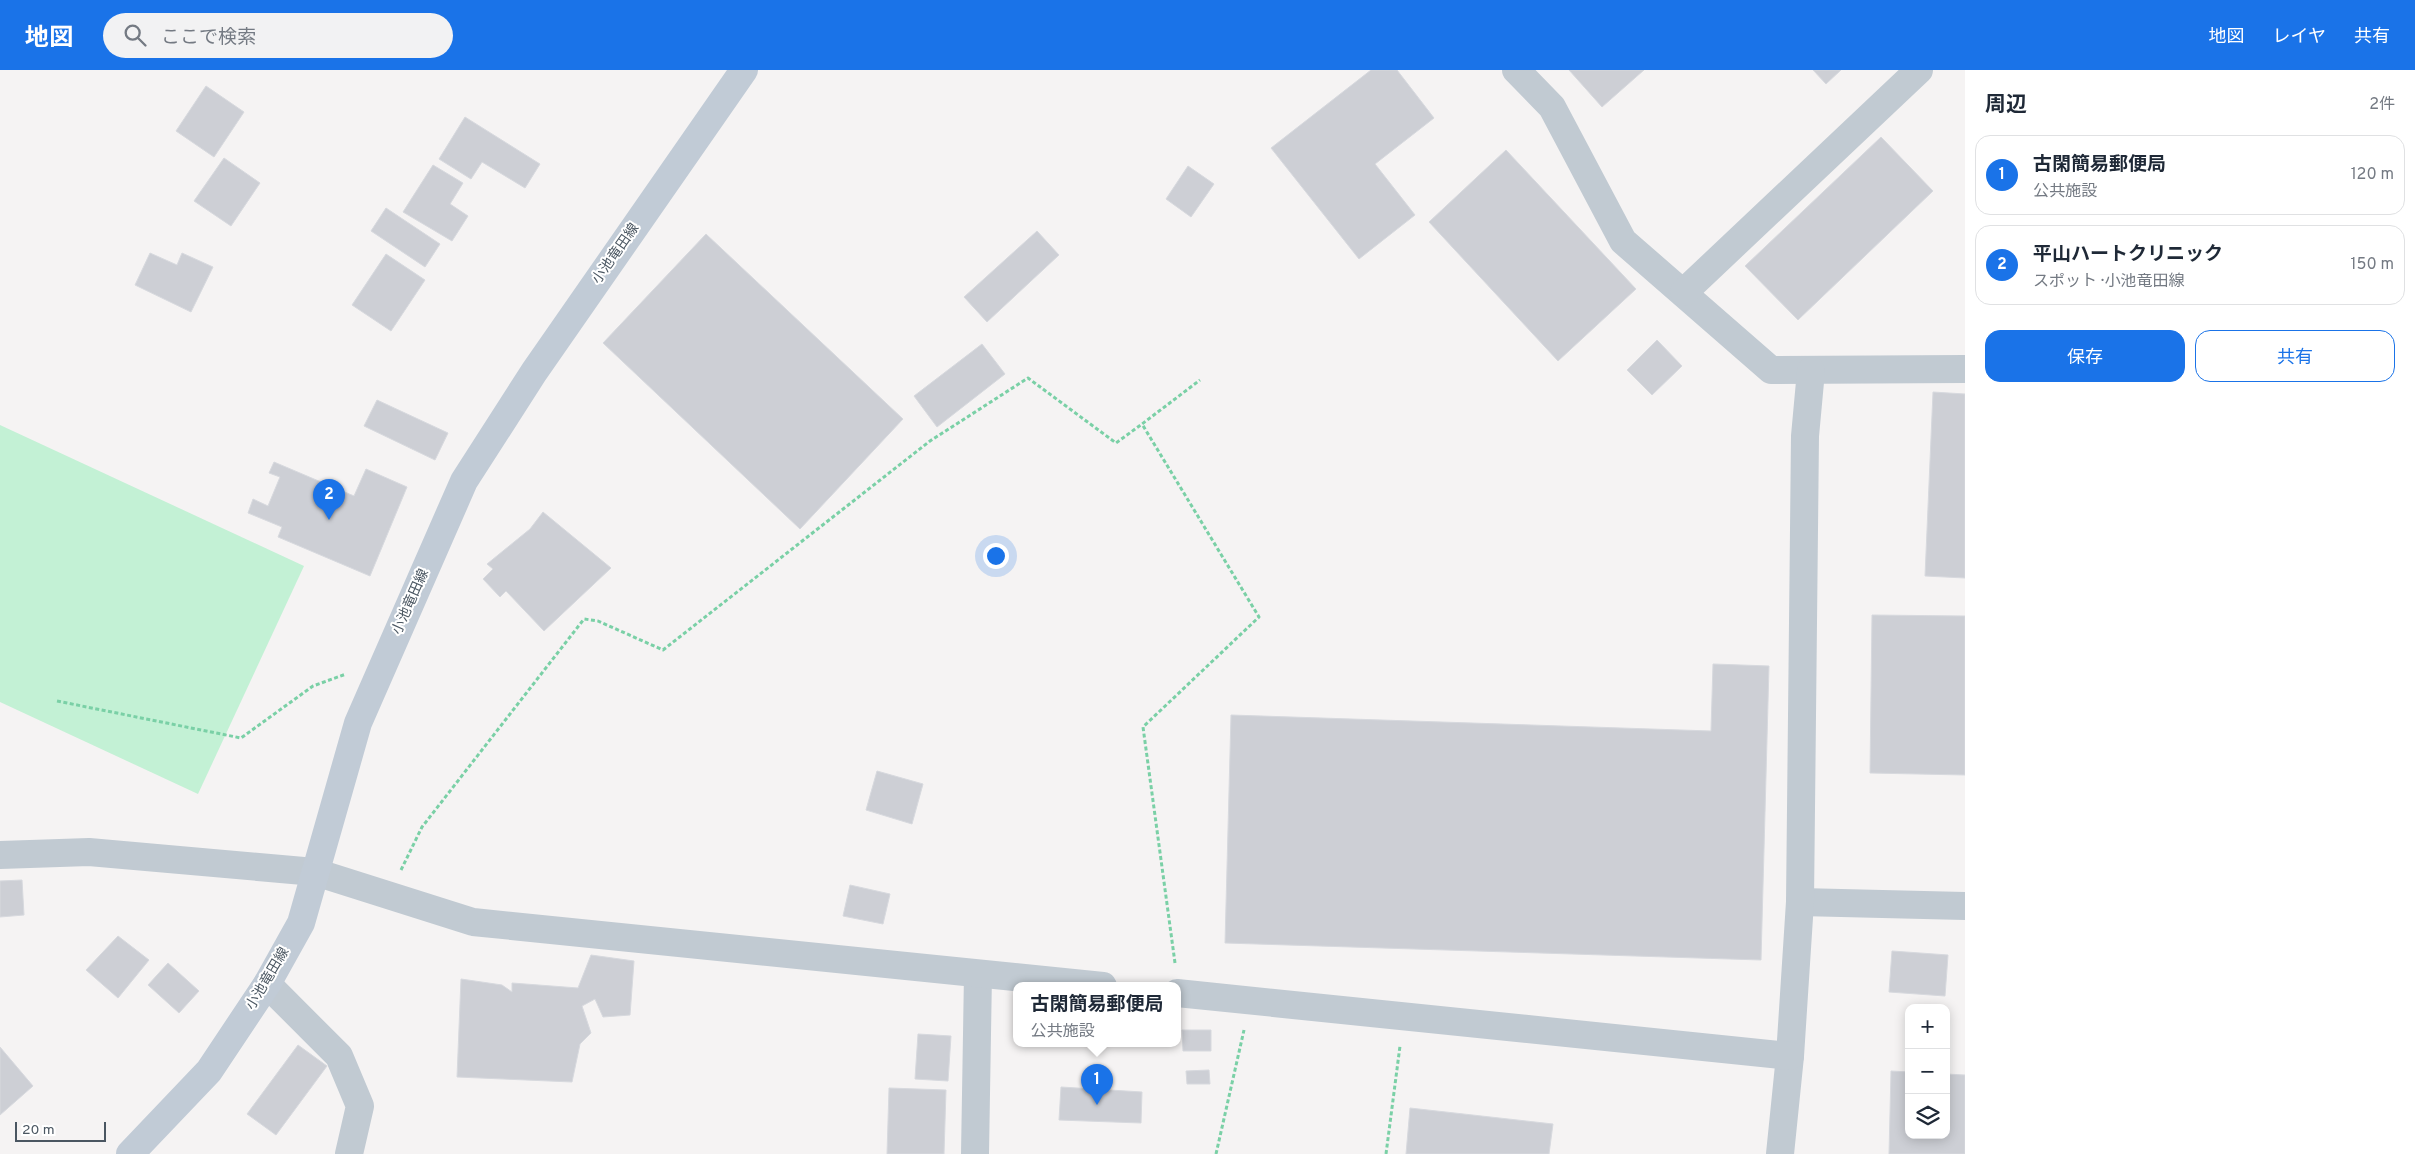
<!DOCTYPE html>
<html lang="ja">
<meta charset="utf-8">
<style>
:root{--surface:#fff;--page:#f2f2f3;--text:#1f2937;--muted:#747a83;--line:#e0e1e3;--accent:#1a73e8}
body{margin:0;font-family:Overpass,"Noto Sans JP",sans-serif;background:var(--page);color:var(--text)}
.controls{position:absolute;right:15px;bottom:15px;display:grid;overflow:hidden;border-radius:10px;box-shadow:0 2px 12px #0003}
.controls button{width:45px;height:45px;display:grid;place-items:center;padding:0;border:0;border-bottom:1px solid var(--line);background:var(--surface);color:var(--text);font:25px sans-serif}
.scale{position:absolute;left:15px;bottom:12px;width:91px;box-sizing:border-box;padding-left:5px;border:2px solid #4a5661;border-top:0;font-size:14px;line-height:18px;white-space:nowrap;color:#4a5661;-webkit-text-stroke:4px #fff;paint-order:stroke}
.you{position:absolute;left:995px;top:485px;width:18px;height:18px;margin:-12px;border:4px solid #fff;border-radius:50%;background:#1a73e8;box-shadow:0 0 0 8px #1a73e833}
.badge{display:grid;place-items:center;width:32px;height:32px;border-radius:50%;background:var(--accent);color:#fff;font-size:16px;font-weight:700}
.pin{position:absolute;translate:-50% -41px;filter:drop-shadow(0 1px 2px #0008)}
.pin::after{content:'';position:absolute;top:26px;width:18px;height:15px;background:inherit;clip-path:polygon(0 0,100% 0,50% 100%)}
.popup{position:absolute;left:1013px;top:912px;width:168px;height:65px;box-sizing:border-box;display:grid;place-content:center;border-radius:10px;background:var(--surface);filter:drop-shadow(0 1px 4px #0005);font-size:16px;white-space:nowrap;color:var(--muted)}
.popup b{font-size:19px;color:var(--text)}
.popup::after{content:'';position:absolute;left:50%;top:100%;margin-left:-10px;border:10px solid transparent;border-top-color:var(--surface)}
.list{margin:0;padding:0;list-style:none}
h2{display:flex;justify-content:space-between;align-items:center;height:65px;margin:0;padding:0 20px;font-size:21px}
h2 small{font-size:16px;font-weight:400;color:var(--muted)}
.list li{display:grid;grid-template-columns:32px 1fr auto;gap:15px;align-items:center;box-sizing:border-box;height:80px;margin:0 10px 10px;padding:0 10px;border:1px solid var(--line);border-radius:15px}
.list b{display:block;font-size:19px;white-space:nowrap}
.list p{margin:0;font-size:16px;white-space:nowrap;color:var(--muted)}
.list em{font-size:16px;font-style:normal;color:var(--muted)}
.actions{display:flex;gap:10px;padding:15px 20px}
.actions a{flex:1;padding:11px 0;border:1px solid var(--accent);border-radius:15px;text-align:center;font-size:18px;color:var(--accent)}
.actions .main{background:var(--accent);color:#fff}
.icon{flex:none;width:28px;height:28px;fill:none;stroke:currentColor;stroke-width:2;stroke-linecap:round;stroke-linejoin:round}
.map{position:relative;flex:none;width:1965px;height:1084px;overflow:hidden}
header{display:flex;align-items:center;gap:30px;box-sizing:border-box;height:70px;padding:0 25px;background:var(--accent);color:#fff}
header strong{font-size:24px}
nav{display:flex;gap:28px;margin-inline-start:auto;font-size:18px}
.search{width:350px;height:45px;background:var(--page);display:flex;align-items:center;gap:12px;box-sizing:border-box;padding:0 18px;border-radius:28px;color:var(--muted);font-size:19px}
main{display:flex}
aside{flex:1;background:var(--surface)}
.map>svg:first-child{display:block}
</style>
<header>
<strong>地図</strong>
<div class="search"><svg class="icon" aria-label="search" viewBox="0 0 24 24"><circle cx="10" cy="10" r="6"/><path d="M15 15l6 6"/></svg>ここで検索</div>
<nav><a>地図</a><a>レイヤ</a><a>共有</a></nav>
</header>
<main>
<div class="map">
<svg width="1965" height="1084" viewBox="0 0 1965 1084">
<rect width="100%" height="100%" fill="#f5f3f3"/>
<!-- green -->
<path fill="#c3f1d5" d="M0 355 304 496 198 724 0 632Z"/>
<!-- building -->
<g fill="#cdcfd5" stroke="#d7d9de">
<path d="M1371 0H1397L1434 48 1375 94 1415 145 1359 189 1271 78Z"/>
<path d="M1569 0H1644L1602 37Z"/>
<path d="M1813 0H1841L1826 14Z"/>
<path d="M206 16 244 42 214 87 176 61Z"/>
<path d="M465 47 540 94 525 118 482 92 471 109 439 89Z"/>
<path d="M1881 67 1933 121 1798 250 1745 196Z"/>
<path d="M1506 80 1636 219 1558 291 1429 152Z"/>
<path d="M224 88 260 113 231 156 194 131Z"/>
<path d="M433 95 463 113 450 134 468 146 452 171 403 142Z"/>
<path d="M1188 96 1214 114 1191 147 1166 129Z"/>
<path d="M386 138 440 174 425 197 371 161Z"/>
<path d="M1037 161 1059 185 987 252 964 227Z"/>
<path d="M706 164 903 349 800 459 603 273Z"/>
<path d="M150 183 177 195 182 183 213 197 191 242 135 215Z"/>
<path d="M386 184 425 210 391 261 352 235Z"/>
<path d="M1657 270 1682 296 1652 325 1627 300Z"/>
<path d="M982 274 1005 304 937 357 914 326Z"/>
<path d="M1933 322 1965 324V508L1925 506Z"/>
<path d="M377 330 448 363 435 390 364 356Z"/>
<path d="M274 392 354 426 366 399 407 417 370 506 278 467 282 457 248 443 253 429 268 436 280 407 269 403Z"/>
<path d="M543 442 611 498 544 561 506 521 500 527 483 509 493 499 487 494 530 459Z"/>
<path d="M1872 545 1965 546V705L1870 703Z"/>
<path d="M1713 594 1769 596 1761 890 1225 873 1231 645 1711 661Z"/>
<path d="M877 701 923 714 912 754 866 740Z"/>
<path d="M22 810 24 845 0 847V811Z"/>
<path d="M850 815 890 824 883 854 843 846Z"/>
<path d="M118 866 149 890 118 928 86 900Z"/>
<path d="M1892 881 1948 885 1945 926 1889 922Z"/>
<path d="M591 885 634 891 630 945 603 947 595 929 582 936 591 963 580 974 572 1012 457 1007 461 909 502 915 512 922V913L578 918Z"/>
<path d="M168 893 199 921 179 943 148 915Z"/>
<path d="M1182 960H1211V981H1183Z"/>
<path d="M918 964 951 966 948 1011 915 1009Z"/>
<path d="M298 975 327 996 276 1065 247 1044Z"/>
<path d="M0 977 33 1016 0 1045Z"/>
<path d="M1209 1000 1210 1014H1187L1186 1001Z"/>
<path d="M1891 1001 1909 1002V1065H1946V1004L1965 1005V1084H1889Z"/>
<path d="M1061 1017 1142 1022 1141 1053 1059 1050Z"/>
<path d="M889 1018 946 1020 944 1084H887Z"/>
<path d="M1410 1038 1553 1054 1549 1084H1406Z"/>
</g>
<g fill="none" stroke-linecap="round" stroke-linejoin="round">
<!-- path -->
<g stroke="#7ad0a6" stroke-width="3" stroke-dasharray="4 2.5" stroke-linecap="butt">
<path d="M57 631 241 668 313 616 346 604"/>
<path d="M401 800 422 757 584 549 598 551 663 580 930 371 1028 308 1116 373 1142 354"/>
<path d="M1175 893 1143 657 1259 547 1142 354 1200 310"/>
<path d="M1216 1084 1244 960"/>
<path d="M1386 1084 1400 976"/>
</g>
<!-- minor -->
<g stroke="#c1cad2" stroke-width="28">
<path d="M1516 0 1552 37 1623 171 1771 300 1965 299"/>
<path d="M1684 222 1919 0"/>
<path d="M1800 832 1965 836"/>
<path d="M267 914 339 986 360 1036 349 1084"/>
<path d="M975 1084 978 904"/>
<path d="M1780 1084 1790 986 1800 832 1805 366 1811 301"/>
</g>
<!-- tertiary -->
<g stroke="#c1cad2" stroke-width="28">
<path d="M0 785 89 782 315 802 473 852 1103 916"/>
<path d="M1177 923 1790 986"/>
</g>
<!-- secondary -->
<path stroke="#c1cbd6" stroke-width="28" d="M130 1084 209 1001 267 914 301 853 358 653 464 411 534 302 744 0"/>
</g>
<g text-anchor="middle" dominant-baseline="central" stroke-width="4" stroke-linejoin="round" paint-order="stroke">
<!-- street labels -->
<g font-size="14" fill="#4a5661" stroke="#fff">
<text transform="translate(616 184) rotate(-55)">小池竜田線</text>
<text transform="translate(411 532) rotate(-66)">小池竜田線</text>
<text transform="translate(268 909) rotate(-59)">小池竜田線</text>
</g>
</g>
</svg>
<div class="controls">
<button>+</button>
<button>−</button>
<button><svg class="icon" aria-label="layers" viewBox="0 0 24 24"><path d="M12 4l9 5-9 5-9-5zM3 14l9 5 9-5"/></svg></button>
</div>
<div class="scale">20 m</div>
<div class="you"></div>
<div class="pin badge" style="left:1097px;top:1035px">1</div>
<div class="popup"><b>古閑簡易郵便局</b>公共施設</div>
<div class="pin badge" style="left:329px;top:450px">2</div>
</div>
<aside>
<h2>周辺<small>2件</small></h2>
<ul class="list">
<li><span class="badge">1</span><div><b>古閑簡易郵便局</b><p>公共施設</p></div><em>120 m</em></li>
<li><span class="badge">2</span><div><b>平山ハートクリニック</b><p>スポット · 小池竜田線</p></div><em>150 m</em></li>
</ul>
<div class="actions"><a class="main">保存</a><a>共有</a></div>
</aside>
</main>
